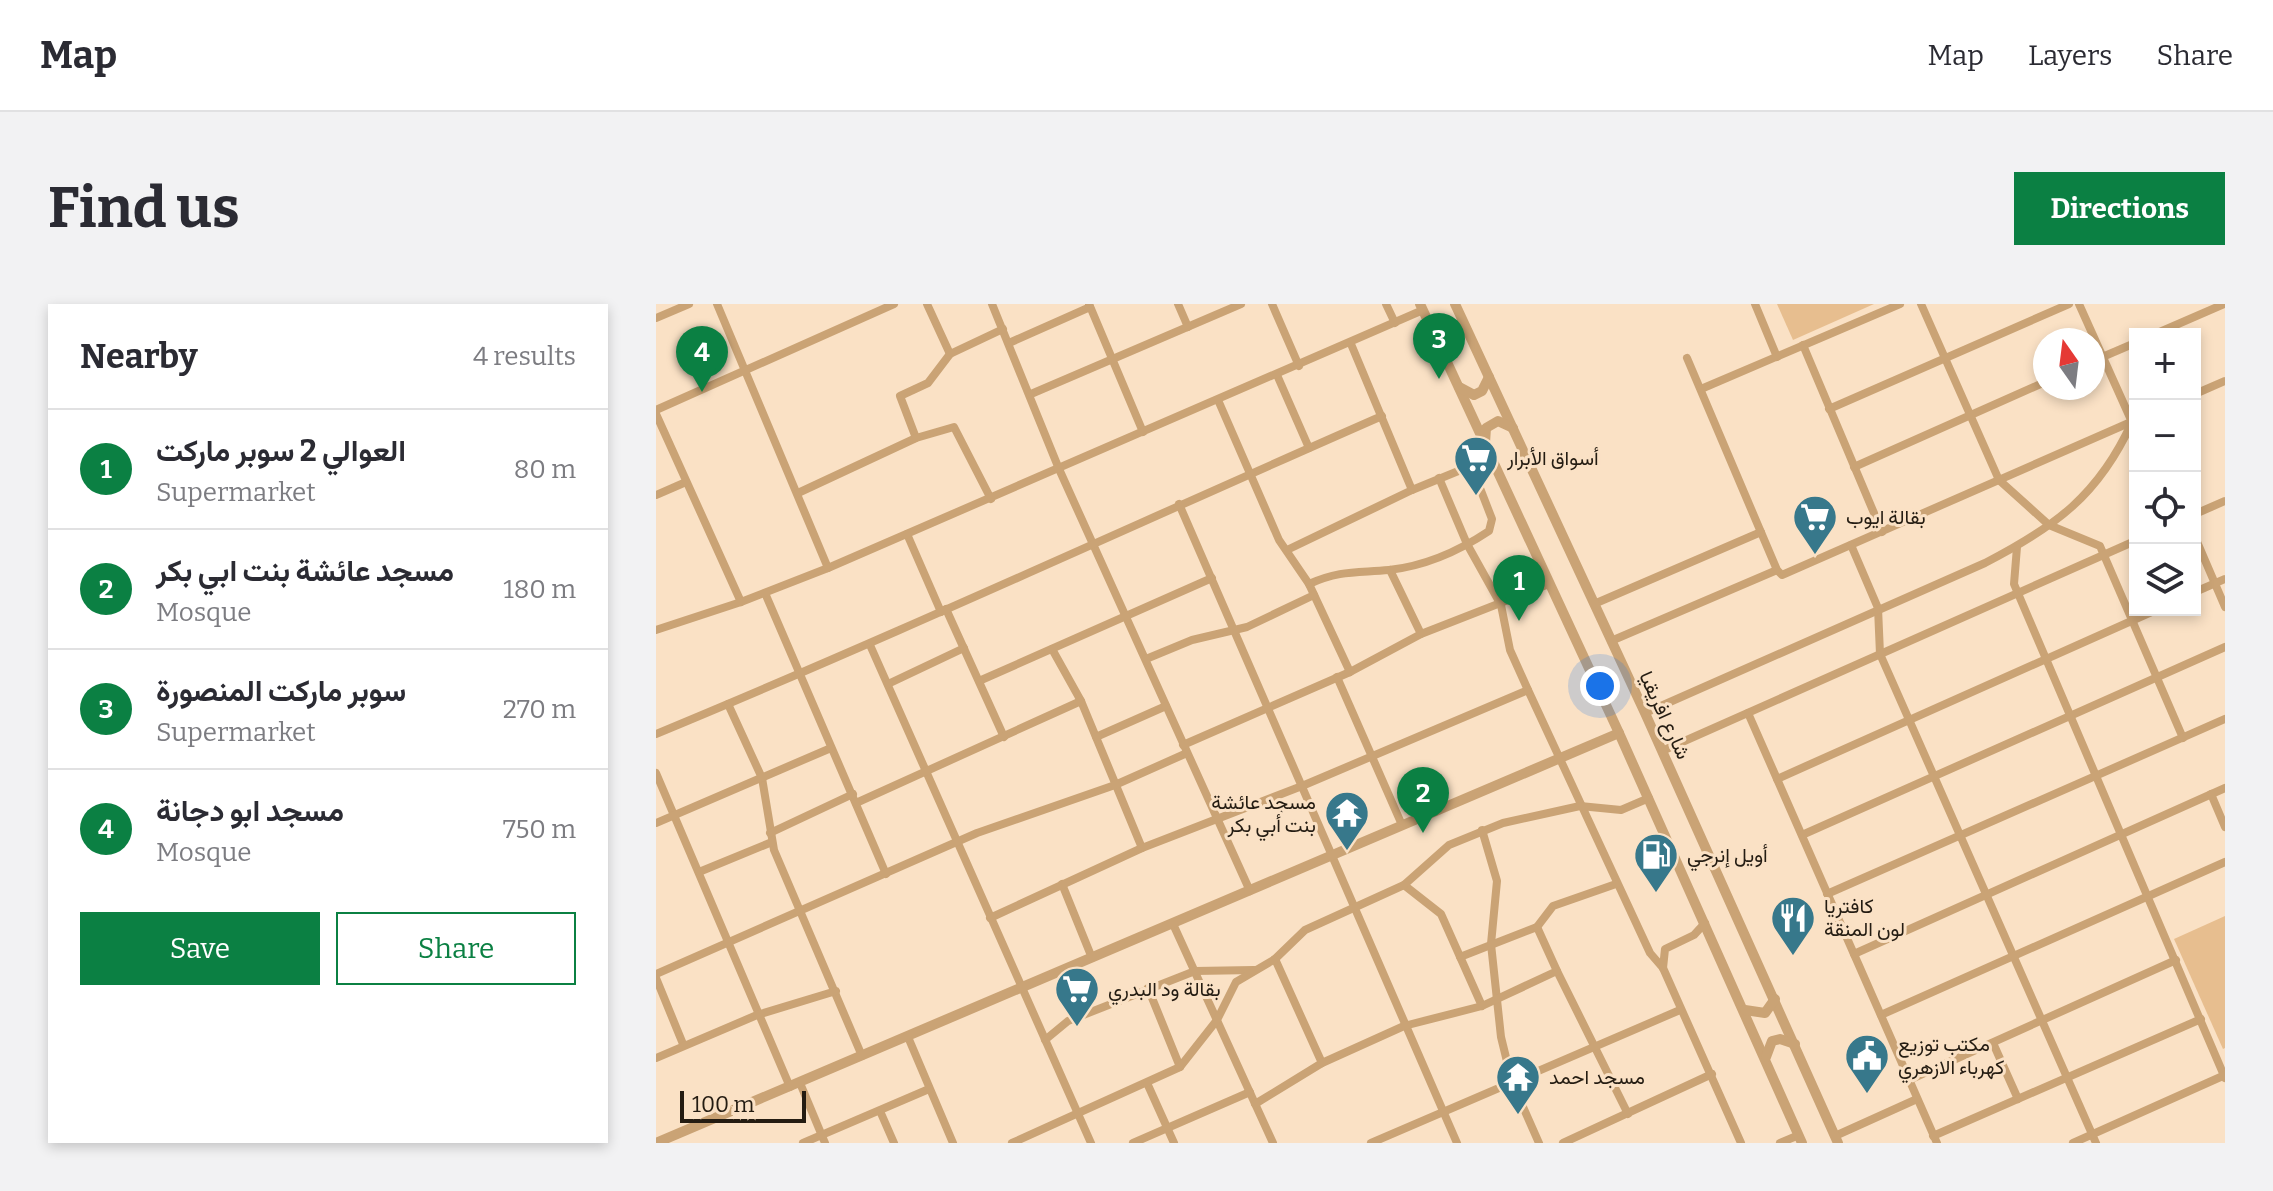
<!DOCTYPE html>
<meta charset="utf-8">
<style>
:root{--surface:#fff;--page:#f2f2f3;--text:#2b2b33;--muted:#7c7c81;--line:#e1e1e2;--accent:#0b8043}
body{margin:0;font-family:Bitter,Vazirmatn,serif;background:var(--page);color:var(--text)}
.controls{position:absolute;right:24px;top:24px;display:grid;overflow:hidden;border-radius:0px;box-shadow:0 4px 12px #0003}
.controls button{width:72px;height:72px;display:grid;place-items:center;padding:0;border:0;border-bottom:2px solid var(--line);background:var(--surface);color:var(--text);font:40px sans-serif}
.compass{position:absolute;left:1377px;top:24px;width:72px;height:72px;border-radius:50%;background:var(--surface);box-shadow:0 4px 12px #0003;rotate:346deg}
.scale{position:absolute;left:24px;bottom:20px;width:126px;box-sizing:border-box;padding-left:8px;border:4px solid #241c12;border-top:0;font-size:22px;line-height:28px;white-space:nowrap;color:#241c12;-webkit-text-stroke:6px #fae1c5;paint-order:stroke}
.you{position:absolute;left:944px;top:382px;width:28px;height:28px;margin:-20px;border:6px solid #fff;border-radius:50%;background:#1a73e8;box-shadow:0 0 0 12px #1a73e833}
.badge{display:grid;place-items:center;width:52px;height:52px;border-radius:50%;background:var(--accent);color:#fff;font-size:26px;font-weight:700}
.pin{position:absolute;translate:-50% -66px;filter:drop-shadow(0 2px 4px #0008)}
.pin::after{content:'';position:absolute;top:42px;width:28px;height:24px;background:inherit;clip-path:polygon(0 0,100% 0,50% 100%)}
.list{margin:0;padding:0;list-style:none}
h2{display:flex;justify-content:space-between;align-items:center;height:104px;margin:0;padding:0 32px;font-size:34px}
h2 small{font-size:26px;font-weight:400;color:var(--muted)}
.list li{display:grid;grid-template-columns:52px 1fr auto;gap:24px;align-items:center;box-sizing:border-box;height:120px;padding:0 32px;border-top:2px solid var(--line)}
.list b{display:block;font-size:30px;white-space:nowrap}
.list p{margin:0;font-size:26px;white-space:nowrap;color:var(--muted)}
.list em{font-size:26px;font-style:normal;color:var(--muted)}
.actions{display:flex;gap:16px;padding:24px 32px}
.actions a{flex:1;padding:18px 0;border:2px solid var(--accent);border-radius:0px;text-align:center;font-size:28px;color:var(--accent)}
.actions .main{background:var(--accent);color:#fff}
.icon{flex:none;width:44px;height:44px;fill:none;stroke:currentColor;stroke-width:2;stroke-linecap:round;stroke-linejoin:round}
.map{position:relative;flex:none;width:1569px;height:839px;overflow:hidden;border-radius:0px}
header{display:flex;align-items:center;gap:48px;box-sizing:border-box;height:112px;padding:0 40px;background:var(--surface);border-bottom:2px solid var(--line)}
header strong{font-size:38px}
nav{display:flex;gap:44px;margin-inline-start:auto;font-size:28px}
.intro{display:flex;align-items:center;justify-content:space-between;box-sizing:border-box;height:192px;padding:0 48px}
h1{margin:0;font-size:56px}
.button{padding:20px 36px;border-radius:0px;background:var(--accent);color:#fff;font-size:28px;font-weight:700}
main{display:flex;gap:48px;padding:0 48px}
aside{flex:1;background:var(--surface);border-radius:0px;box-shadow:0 4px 12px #0003}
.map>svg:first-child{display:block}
</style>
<header>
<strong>Map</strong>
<nav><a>Map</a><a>Layers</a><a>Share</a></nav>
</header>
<div class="intro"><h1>Find us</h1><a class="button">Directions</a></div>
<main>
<aside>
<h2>Nearby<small>4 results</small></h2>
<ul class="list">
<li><span class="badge">1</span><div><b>العوالي 2 سوبر ماركت</b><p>Supermarket</p></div><em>80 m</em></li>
<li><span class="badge">2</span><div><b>مسجد عائشة بنت ابي بكر</b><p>Mosque</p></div><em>180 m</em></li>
<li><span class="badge">3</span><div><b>سوبر ماركت المنصورة</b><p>Supermarket</p></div><em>270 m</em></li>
<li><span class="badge">4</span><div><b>مسجد ابو دجانة</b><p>Mosque</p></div><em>750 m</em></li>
</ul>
<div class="actions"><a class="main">Save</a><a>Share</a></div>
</aside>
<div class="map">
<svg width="1569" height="839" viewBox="0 0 1569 839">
<rect width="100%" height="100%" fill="#fae1c5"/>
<!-- green -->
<g fill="#e7be8f">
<path d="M1121 0H1218L1137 36Z"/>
<path d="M1569 612V744L1567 745 1518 635Z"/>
</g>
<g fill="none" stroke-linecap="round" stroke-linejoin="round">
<!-- minor -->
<g stroke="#caa375" stroke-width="8">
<path d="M61 0 172 264"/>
<path d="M271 0 294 50"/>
<path d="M336 0 403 165 594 587"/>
<path d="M433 0 487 128"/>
<path d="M522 0 532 23"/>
<path d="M616 0 643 62"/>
<path d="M730 0 739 19"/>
<path d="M1099 0 1121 53"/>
<path d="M1265 0 1343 176 1393 221 1444 242 1527 434"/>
<path d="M0 14 33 0"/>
<path d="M1499 30 1568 0"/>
<path d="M353 39 434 3"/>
<path d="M695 40 756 186"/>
<path d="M1147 41 1226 228"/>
<path d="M1031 54 1121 266 1126 271 1475 118"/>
<path d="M1437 57 1479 39"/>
<path d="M621 71 653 144"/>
<path d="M1045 85 1244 0"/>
<path d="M375 90 585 0"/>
<path d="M1539 90 1569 77"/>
<path d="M562 96 623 236 653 280 694 368"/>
<path d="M1173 105 1413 0"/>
<path d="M0 106 238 0"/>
<path d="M0 110 85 298"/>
<path d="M260 134 244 92 272 79 294 50 347 25"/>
<path d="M1198 163 1389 78"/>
<path d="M783 174 811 240 845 301 854 346 872 386 994 649 1007 664 1085 839"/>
<path d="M142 189 260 134 298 123 335 195"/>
<path d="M0 191 30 178"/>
<path d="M523 200 801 839"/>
<path d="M1539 210 1569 197"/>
<path d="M251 230 285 308"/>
<path d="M1539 233 1569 303"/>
<path d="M1195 241 1222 304 1224 350 1440 839"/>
<path d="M1361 243 1358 280 1569 774"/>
<path d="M631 246 756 186 834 154"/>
<path d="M734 266 765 330"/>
<path d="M653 280C684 266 701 269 733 266 769 262 803 247 833 227L836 215 815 161"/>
<path d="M1539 288 1569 275"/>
<path d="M109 289 230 570"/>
<path d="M938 300 1105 228"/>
<path d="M290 305 348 433"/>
<path d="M0 326 85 298 172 264 767 6"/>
<path d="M955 337 1121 266"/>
<path d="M214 341 435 839"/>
<path d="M396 345 425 397 486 544"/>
<path d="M490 355 536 336 591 323 658 291"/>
<path d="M681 373 746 521"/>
<path d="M323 377 556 274"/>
<path d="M232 380 308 344"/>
<path d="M72 400 106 474 118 546 206 752"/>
<path d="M989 409 1329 259C1399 223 1443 191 1476 118L1423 0"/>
<path d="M1092 409 1281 839"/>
<path d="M0 430C244 329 484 218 726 112"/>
<path d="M440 433 510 402"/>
<path d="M527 441 694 368 765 330 893 280"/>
<path d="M1006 447 1479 237"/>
<path d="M0 469 134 783"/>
<path d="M1121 475 1500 306"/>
<path d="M1555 490 1569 523"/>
<path d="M200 499 425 397"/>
<path d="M0 519 175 444"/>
<path d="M826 526 841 577 835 640 845 733 856 778 883 839"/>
<path d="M114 529 197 490"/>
<path d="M1146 531 1569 343"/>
<path d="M43 568 116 538"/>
<path d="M406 580 436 654"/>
<path d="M748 581 785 610 826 702"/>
<path d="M1171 590 1569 415"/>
<path d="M334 614 486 544 646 482 872 386"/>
<path d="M517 620 617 839"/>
<path d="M1198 650 1569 484"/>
<path d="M804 653 881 623 897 602 960 580"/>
<path d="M619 655 666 759"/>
<path d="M1007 664 1009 645 1038 631 1049 619"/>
<path d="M901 667 972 810"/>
<path d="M0 670 321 529 459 481 531 449"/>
<path d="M0 674 27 740"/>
<path d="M492 684 524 763"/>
<path d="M1225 711 1569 558"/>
<path d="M252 733 297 839"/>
<path d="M389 736 412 717 539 667 598 666"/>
<path d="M1337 739 1362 795"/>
<path d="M0 754 101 711 180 687"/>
<path d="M1253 776 1520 656"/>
<path d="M144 779 169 839"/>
<path d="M491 779 518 839"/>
<path d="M599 800 666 759 748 722 826 702 901 667 881 623"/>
<path d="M224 807 238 839"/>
<path d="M1179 832 1261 795"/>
<path d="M1277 832 1545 715"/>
<path d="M147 839 273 785"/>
<path d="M356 839 524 763 561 716 580 678 619 655 649 626 748 581 793 541 847 519 924 502 965 506 993 494"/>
<path d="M477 839 594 788"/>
<path d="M715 839 1024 706"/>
<path d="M907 839 1056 770"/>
<path d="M1124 839 1143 831"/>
<path d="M1417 839 1569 771"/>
</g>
<!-- tertiary -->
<g stroke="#caa375" stroke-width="10">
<path d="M764 0 963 429 1146 839"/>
<path d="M799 0 989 409 1182 839"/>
<path d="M803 83 818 91 826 87 833 73"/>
<path d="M829 139 830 124 842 117 857 124"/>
<path d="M1089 706 1109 709 1119 695"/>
<path d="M1110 753 1116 737 1124 735 1139 740"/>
<path d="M0 839 963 429"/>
</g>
</g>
<!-- icons -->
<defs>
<g id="supermarket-pin" transform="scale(2.3)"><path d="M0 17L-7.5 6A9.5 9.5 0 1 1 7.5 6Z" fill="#37788b" stroke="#fae1c5"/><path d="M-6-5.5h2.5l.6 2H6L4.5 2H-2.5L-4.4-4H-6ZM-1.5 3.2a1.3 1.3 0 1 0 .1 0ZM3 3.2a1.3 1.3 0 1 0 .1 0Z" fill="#fff"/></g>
<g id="temple-pin" transform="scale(2.3)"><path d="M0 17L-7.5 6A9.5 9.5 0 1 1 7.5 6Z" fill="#37788b" stroke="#fae1c5"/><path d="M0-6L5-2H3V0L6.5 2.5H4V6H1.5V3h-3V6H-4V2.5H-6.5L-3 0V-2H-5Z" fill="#fff"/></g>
<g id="fuel-pin" transform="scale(2.3)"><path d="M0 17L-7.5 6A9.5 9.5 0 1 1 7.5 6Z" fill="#37788b" stroke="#fae1c5"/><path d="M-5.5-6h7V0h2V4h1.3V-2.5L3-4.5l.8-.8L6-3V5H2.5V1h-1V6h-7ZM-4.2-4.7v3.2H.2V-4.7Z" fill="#fff"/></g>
<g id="restaurant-pin" transform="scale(2.3)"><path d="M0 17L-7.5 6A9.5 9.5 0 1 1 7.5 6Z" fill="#37788b" stroke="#fae1c5"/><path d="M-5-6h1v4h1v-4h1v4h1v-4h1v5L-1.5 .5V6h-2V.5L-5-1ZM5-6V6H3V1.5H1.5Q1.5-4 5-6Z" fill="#fff"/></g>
<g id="civic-pin" transform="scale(2.3)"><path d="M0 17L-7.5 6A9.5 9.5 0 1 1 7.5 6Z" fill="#37788b" stroke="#fae1c5"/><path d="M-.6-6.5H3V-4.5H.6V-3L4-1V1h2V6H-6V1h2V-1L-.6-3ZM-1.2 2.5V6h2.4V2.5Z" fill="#fff"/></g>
</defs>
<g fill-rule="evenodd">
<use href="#supermarket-pin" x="820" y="154"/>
<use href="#supermarket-pin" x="1159" y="213"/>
<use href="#temple-pin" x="691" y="509"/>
<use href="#fuel-pin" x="1000" y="551"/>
<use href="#restaurant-pin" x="1137" y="614"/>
<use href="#supermarket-pin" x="421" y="685"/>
<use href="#civic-pin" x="1211" y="752"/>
<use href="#temple-pin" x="862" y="773"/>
</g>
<g text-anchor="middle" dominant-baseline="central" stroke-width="6" stroke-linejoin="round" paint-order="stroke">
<!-- poi labels -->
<g font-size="20" fill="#241c12" stroke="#fae1c5" text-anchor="start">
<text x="851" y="154">أسواق الأبرار</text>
<text x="1190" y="213">بقالة ايوب</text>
<text x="660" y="498" text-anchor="end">مسجد عائشة<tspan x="660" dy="23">بنت أبي بكر</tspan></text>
<text x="1031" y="551">أويل إنرجي</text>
<text x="1168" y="602">كافتريا<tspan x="1168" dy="23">لون المنقة</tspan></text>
<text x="452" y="685">بقالة ود البدري</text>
<text x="1242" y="740">مكتب توزيع<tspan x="1242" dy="23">كهرباء الازهري</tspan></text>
<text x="893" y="773">مسجد احمد</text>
</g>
<!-- street labels -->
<g font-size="20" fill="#241c12" stroke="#fae1c5">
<text transform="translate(1009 411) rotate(65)">شارع افريقيا</text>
</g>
</g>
</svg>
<div class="controls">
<button>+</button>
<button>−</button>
<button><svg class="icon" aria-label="locate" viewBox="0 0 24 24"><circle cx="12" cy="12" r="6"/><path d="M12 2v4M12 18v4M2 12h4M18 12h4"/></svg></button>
<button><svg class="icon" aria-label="layers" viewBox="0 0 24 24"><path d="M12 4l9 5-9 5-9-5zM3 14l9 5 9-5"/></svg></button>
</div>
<svg class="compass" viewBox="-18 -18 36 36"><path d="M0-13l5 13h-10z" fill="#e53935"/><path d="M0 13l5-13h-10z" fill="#7c7c81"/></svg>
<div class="scale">100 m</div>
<div class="you"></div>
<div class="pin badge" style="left:863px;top:317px">1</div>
<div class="pin badge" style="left:767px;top:529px">2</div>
<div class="pin badge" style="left:783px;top:75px">3</div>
<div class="pin badge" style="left:46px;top:88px">4</div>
</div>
</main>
